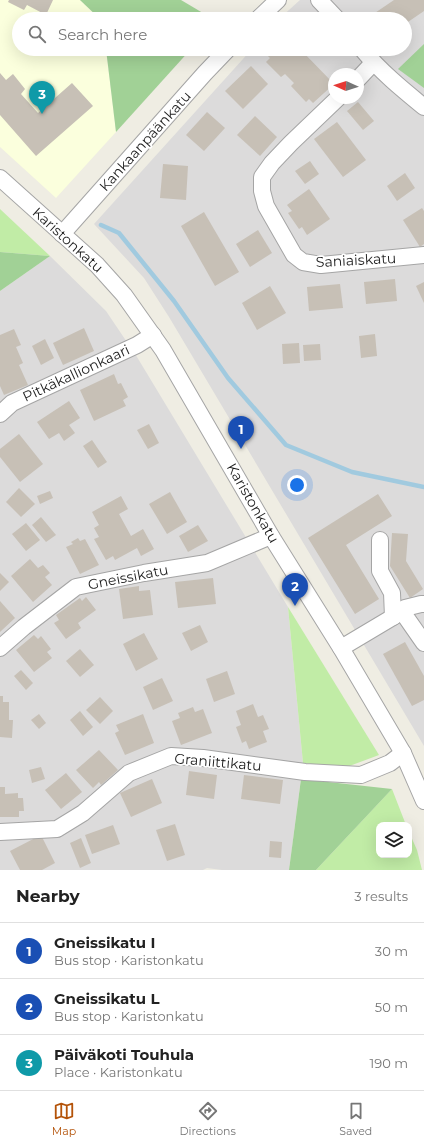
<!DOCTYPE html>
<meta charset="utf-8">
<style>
:root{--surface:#fff;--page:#f2f2f2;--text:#222;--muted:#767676;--line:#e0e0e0;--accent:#b45309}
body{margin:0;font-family:Montserrat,sans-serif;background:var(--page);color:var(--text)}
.controls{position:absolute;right:12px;bottom:12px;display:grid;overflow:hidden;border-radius:8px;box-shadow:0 4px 16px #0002}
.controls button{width:36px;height:36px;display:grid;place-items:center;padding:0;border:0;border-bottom:1px solid var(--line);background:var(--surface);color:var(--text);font:20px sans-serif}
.compass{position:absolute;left:328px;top:68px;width:36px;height:36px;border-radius:50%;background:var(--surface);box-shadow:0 4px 16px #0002;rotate:273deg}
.you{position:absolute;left:297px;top:485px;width:14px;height:14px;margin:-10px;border:3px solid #fff;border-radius:50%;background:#1a73e8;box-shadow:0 0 0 6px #1a73e833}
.badge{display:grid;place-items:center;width:26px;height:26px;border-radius:50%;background:var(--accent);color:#fff;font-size:13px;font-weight:700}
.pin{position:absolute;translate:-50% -33px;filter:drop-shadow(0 1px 2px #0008)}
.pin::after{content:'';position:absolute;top:21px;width:14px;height:12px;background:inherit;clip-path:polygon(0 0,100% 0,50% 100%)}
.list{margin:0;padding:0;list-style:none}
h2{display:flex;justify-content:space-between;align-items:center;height:52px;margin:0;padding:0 16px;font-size:17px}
h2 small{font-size:13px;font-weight:400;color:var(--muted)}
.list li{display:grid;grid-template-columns:26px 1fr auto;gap:12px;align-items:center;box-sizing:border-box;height:56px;padding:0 16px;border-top:1px solid var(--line)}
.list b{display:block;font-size:15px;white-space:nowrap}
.list p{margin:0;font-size:13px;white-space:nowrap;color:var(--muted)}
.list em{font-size:13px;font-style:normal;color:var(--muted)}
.icon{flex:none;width:22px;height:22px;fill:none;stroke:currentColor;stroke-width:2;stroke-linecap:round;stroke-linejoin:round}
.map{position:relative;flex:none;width:424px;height:870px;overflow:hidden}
.search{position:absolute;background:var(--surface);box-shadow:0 4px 16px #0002;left:12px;right:12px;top:12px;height:44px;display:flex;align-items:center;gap:10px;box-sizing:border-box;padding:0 14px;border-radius:22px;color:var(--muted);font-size:15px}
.sheet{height:220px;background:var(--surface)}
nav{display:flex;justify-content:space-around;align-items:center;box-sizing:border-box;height:56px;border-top:1px solid var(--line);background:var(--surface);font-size:11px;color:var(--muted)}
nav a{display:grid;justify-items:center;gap:2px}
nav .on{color:var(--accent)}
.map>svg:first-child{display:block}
</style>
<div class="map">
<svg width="424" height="870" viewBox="0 0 424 870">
<rect width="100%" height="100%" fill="#efede3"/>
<!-- residential -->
<g fill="#dcdbdb" fill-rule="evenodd">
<path d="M300 0H424V746L169 317 144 278 94 224 252 49H405V19H279ZM334 74H358V98H334Z"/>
<path d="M50 256 106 311 137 357 288 607 303 763 289 870H222L207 868 203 870H0V291Z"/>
</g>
<!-- education -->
<path fill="#fbffdd" d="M0 0H80L100 19H19V49H106L116 132 56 198 0 147Z"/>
<!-- grass -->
<g fill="#c1eca6">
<path d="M0 209 50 256 0 252Z"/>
<path d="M288 607 379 755 344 768 303 763Z"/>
<path d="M392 789 406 825H379V855H409V832L417 850 422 870H316Z"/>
</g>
<!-- forest -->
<g fill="#a1d196">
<path d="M80 0H181L213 19H100Z"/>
<path d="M424 44V88L398 69Z"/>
<path d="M106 49H191L116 132Z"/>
<path d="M0 252 50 256 0 291Z"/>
<path d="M301 779 392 789 316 870H289Z"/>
</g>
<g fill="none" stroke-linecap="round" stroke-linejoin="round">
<!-- stream -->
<path stroke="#a1cadf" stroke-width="4.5" d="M101 225 119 233 174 301 228 378 286 445 352 472 424 487"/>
</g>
<!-- building -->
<g fill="#c7c0b6">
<path d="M9 0H53L46 15 27 5 24 10 8 2Z"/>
<path d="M394 0H424V11L405 24V19H371L369 17Z"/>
<path d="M265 49H300L334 84 313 103 309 99 306 102 291 86 294 83 285 74 281 77 266 62 270 58 263 51Z"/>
<path d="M251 66 268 84 243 109 225 91Z"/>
<path d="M0 73 6 80 13 74 25 89 21 94 38 113 72 83 93 106 36 156 0 115Z"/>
<path d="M358 102 374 121 363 130 347 111Z"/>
<path d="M207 112 225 128 204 151 186 135Z"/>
<path d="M255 116 277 137 260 156 237 135Z"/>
<path d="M337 122 366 160 343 177 314 139Z"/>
<path d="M310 161 319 174 305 184 295 171Z"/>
<path d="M163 164 188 166 186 200 160 198Z"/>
<path d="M405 173 415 188 397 201 387 186Z"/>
<path d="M309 189 330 219 307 235 302 227 299 229 288 213 292 211 287 205Z"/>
<path d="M422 208 424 211V244L420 247 403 220Z"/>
<path d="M204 212 239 272 215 286 181 226Z"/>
<path d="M258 230 272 253 250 267 236 244Z"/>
<path d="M395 279 397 301 366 304 364 282Z"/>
<path d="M424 282V303L416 286Z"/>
<path d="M340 284 343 308 309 311 307 287Z"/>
<path d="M270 286 286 313 257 330 242 303Z"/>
<path d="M84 328 94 351 63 365 53 343Z"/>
<path d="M14 329 21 345 16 347 23 363 19 365 28 385 4 395 0 386V335Z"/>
<path d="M375 334 377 356 361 358 359 336Z"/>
<path d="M45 339 54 358 41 365 32 346Z"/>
<path d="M299 343 300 363 283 364 282 344Z"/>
<path d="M320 344 321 360 304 361 303 345Z"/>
<path d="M114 374 118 384 121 383 128 397 123 400 126 406 94 421 80 390Z"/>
<path d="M69 401 80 418 69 425 75 433 64 441 59 433 49 439 37 422Z"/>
<path d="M149 424 159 443 148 449 137 430Z"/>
<path d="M19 434 43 464 20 482 0 457V449Z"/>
<path d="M92 440 107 462 98 468 83 446Z"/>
<path d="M19 488 35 504 21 517 6 502Z"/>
<path d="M50 491 53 498 40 504 37 496Z"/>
<path d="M170 492 187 522 167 534 149 504Z"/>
<path d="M378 494 392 516 346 545 379 599 355 614 308 538Z"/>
<path d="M121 496 128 509 119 514 131 536 143 529 154 549 141 556 137 548 115 560 113 556 106 560 94 539 99 537 94 528 99 525 92 512Z"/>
<path d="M41 517 56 535 46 542 32 525Z"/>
<path d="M26 523 40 540 26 551 12 534Z"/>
<path d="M198 525 208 541 188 552 179 536Z"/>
<path d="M392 533 408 534 406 561 423 589 410 598 390 566Z"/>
<path d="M78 538 80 541 85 539 99 565 80 574 66 547 73 544 71 542Z"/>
<path d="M30 559 38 568 43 565 50 573 45 577 52 585 33 602 11 576Z"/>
<path d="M0 573 9 582 0 591Z"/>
<path d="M213 578 216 604 178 608 175 582Z"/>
<path d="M139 586V591L150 590 153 615 123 619 119 589Z"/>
<path d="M86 597 96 610 78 623 81 628 66 639 54 623 59 620 56 615 80 598 82 601Z"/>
<path d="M0 601 15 618 0 632Z"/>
<path d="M200 625 208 642 191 651 182 633Z"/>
<path d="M144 633 158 659 136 671 123 644Z"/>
<path d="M34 635 38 639 41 636 51 649 47 652 52 658 34 672 16 650Z"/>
<path d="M405 642 424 676V700L412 706 383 654Z"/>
<path d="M80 649 94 665 80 677 66 661Z"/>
<path d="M21 670 33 683 26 690 14 676Z"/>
<path d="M227 671 235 694 214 702 206 679Z"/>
<path d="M162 678 173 701 153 710 143 687Z"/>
<path d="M0 696H3V702H9V720H13L12 738 0 737Z"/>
<path d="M100 697 113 711 100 724 86 710Z"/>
<path d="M253 704 258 717 263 715 269 729 263 731 267 742 249 749 246 741 242 743 236 727 241 725 236 711Z"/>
<path d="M193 707 195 712 203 709 212 733 181 745 172 721 180 718 178 713Z"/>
<path d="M80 711 93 727 83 736 70 720Z"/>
<path d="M39 714 46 723 39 729 31 720Z"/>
<path d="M143 714 154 743 125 755 115 733 119 731 116 725Z"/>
<path d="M99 750 118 770 101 785 99 782 93 788 76 770Z"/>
<path d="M41 767 45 779 32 783 29 770Z"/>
<path d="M189 771 217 775 214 799 186 795Z"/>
<path d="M66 773 82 792 61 809 45 790Z"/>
<path d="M244 775 283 780 280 804 241 799Z"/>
<path d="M152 779 162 803 131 817 120 793Z"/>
<path d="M0 787H5V794L18 793V798H23L24 811H19V817H0Z"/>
<path d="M175 824 185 855 167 861 156 830Z"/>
<path d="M113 825 120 844 92 854 85 835Z"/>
<path d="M41 835 55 863 42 870H20L10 851Z"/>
<path d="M81 838 91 863 80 868 70 843Z"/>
<path d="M270 841 282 842 281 858 269 857Z"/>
</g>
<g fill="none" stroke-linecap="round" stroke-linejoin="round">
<!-- minor casing -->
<g stroke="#a5a5a5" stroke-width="18">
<g id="minor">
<path d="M319 0 337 19"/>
<path d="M258 19 278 0"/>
<path d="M362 49C380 71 402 89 424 107"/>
<path d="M358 79 373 63"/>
<path d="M338 98 291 143 272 163 262 177V191L266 206 294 255 303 262 321 265 424 255"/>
<path d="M0 178 97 265 124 295 163 350 271 536 341 648 403 753 424 801"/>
<path d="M62 234 205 73 228 49"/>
<path d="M0 414 12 403 137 345 153 335"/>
<path d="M380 540V571L392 593 393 617"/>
<path d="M401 610 424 643"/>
<path d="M0 648 24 627 76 587 144 573 207 563 271 536"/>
<path d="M341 648 393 617 405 608 421 604H424"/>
<path d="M0 832 57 829 83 813 129 773 171 756 203 758 305 772 361 775 390 763 403 753"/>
</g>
</g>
<!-- minor -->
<use href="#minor" stroke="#fff" stroke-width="16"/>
</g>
<g text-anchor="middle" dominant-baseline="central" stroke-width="3.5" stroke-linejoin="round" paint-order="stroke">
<!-- street labels -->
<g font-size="14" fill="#1e1e1e" stroke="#fff">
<text transform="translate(145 141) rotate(-48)">Kankaanpäänkatu</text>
<text transform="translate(68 240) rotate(42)">Karistonkatu</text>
<text transform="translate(356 260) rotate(-3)">Saniaiskatu</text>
<text transform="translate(76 373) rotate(-25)">Pitkäkallionkaari</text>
<text transform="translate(253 503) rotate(60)">Karistonkatu</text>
<text transform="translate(128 577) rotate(-11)">Gneissikatu</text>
<text transform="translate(218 762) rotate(5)">Graniittikatu</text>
</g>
</g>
</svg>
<div class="controls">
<button><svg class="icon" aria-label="layers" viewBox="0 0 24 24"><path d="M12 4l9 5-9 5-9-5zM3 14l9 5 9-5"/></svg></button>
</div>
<svg class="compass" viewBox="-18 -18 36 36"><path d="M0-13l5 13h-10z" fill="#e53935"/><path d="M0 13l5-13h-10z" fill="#767676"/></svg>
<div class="you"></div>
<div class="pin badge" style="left:241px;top:449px;background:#1a4fb4">1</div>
<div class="pin badge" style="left:295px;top:606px;background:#1a4fb4">2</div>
<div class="pin badge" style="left:42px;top:114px;background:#0f9aa8">3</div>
<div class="search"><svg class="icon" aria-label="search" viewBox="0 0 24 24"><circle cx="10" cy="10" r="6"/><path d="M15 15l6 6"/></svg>Search here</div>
</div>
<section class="sheet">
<h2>Nearby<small>3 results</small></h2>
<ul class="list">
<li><span class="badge" style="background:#1a4fb4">1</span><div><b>Gneissikatu I</b><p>Bus stop · Karistonkatu</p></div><em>30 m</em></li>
<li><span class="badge" style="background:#1a4fb4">2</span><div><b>Gneissikatu L</b><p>Bus stop · Karistonkatu</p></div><em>50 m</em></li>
<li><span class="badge" style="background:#0f9aa8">3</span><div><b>Päiväkoti Touhula</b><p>Place · Karistonkatu</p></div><em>190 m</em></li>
</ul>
</section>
<nav>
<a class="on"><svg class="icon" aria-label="map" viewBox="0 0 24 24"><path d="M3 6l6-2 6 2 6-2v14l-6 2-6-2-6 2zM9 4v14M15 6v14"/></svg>Map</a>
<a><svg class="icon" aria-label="directions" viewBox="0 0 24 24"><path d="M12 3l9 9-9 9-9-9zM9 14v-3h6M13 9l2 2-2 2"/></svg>Directions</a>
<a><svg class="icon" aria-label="saved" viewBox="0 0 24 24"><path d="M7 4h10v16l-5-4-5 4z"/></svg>Saved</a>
</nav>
